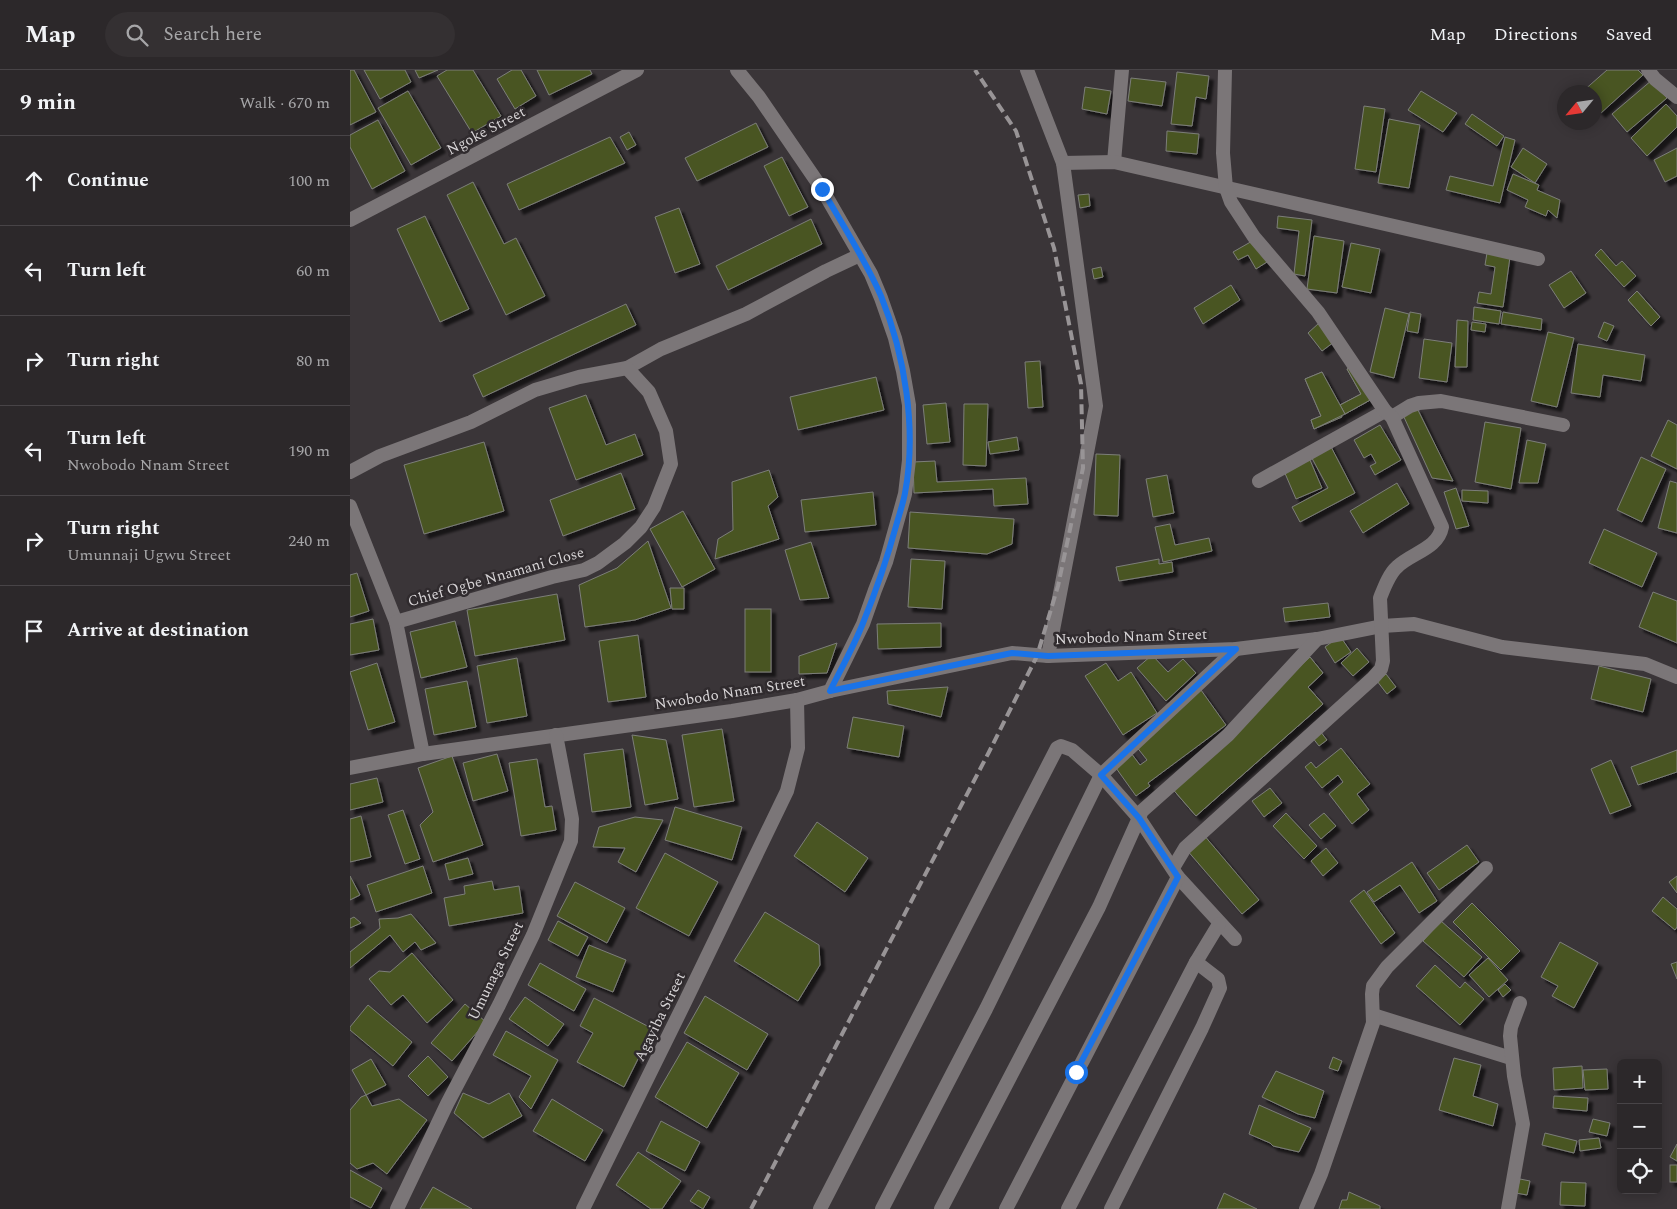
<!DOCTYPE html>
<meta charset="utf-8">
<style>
:root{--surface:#2c282a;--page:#343032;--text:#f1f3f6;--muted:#a6a6a8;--line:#484447}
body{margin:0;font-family:Spectral,serif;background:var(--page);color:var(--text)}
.controls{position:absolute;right:15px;bottom:15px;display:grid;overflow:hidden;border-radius:8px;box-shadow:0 2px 12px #0003}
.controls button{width:45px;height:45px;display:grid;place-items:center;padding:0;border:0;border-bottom:1px solid var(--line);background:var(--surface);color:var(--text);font:25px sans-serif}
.compass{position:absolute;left:1207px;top:15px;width:45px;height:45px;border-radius:50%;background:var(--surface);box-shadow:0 2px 12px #0003;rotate:241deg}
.stop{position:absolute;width:15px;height:15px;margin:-11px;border:4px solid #1a73e8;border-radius:50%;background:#fff}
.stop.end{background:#1a73e8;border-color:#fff;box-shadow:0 1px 5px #0008}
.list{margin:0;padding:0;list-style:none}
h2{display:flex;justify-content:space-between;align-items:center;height:65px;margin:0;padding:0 20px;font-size:21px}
h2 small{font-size:16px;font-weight:400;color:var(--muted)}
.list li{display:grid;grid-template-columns:32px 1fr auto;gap:15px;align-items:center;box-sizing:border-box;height:90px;padding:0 20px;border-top:1px solid var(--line)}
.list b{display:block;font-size:19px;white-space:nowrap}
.list p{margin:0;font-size:16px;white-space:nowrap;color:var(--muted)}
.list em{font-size:16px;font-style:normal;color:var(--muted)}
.icon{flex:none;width:28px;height:28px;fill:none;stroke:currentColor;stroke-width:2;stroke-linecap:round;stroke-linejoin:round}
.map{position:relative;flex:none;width:1327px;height:1139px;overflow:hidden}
header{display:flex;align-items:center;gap:30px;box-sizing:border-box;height:70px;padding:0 25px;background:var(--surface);border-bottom:1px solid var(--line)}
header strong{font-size:24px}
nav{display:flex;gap:28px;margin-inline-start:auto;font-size:18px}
.search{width:350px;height:45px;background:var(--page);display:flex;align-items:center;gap:12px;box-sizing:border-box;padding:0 18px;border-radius:28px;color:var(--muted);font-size:19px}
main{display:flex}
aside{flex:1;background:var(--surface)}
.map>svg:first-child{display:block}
</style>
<header>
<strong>Map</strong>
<div class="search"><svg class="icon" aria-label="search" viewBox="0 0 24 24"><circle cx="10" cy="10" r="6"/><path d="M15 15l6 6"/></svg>Search here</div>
<nav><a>Map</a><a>Directions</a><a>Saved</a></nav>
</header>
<main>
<aside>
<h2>9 min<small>Walk · 670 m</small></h2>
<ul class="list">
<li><svg class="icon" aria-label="ahead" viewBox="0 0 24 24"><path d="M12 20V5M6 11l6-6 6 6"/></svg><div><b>Continue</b></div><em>100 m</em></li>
<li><svg class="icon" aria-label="left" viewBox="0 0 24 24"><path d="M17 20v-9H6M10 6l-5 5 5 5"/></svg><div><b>Turn left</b></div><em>60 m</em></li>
<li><svg class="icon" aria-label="right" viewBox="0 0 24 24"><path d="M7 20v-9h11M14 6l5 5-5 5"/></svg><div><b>Turn right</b></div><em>80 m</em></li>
<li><svg class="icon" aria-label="left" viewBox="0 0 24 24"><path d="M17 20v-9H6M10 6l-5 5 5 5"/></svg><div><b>Turn left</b><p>Nwobodo Nnam Street</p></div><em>190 m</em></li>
<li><svg class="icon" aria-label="right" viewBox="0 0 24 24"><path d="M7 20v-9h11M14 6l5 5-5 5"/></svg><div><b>Turn right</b><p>Umunnaji Ugwu Street</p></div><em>240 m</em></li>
<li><svg class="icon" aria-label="arrive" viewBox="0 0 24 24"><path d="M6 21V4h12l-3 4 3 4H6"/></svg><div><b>Arrive at destination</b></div></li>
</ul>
</aside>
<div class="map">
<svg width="1327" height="1139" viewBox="0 0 1327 1139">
<defs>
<filter id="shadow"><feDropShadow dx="4.5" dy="4.5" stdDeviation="1" flood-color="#0009"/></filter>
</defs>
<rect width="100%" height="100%" fill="#3a3538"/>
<!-- building -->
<g fill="#4a5524" stroke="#7c7e79" filter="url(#shadow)">
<path d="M0 0H4L26 42 0 55Z"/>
<path d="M14 0H55L61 12 30 29Z"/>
<path d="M65 0H88L69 8Z"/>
<path d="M97 0H123L151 46 122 63 87 6Z"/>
<path d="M162 0H171L186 26 165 39 147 9Z"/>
<path d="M187 0H240L242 4 199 25Z"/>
<path d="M1257 0H1288L1293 5 1251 43 1244 36V22H1232Z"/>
<path d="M827 2 859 6 856 29 846 27 842 56 821 54Z"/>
<path d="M781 8 816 12 812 36 778 31Z"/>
<path d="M1302 10 1317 28 1277 62 1262 44Z"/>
<path d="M735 17 761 21 757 44 732 39Z"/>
<path d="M58 21 91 78 61 95 28 38Z"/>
<path d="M1071 21 1107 43 1093 62 1058 40Z"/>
<path d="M1316 34 1327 46V57L1297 86 1281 68Z"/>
<path d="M1014 36 1035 39 1026 102 1005 99Z"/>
<path d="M1122 44 1154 66 1147 76 1115 54Z"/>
<path d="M1039 49 1070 55 1059 118 1028 113Z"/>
<path d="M28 50 55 101 22 119 0 77V65Z"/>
<path d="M406 53 418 77 347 111 335 88Z"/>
<path d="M817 61 849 64 847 84 816 81Z"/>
<path d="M279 62 286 75 277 80 270 67Z"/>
<path d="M260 67 275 93 169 140 157 114Z"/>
<path d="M1155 67 1165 70 1150 133 1096 120 1100 106 1143 116Z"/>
<path d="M1173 78 1197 94 1185 113 1161 97Z"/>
<path d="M1327 78V106L1315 112 1304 90Z"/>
<path d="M432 87 458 137 439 146 414 96Z"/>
<path d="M1163 104 1189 115 1187 120 1210 130 1207 148 1198 140 1196 146 1175 137 1178 130 1157 120Z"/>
<path d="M123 112 154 174 166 168 195 226 156 245 97 125Z"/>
<path d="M739 124 740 136 730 138 728 125Z"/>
<path d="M329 138 350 194 325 203 305 147Z"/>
<path d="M75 146 119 239 90 252 47 159Z"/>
<path d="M928 146 962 150 955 206 944 204 949 161 927 158Z"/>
<path d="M461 149 472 174 378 220 366 196Z"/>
<path d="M964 166 994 171 987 223 957 219Z"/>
<path d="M904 170 917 192 906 199 898 185 888 190 883 182Z"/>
<path d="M1001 173 1030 179 1021 223 992 217Z"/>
<path d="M1251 179 1266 196 1272 191 1286 206 1274 217 1245 185Z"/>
<path d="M1137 183 1160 187 1153 237 1127 233 1129 222 1141 224 1145 197 1135 195Z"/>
<path d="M751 197 753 207 744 209 742 199Z"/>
<path d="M1221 201 1236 223 1214 238 1199 215Z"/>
<path d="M881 215 890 230 853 254 844 238Z"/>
<path d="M1287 221 1310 247 1301 256 1278 230Z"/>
<path d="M1287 221 1310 247 1301 256 1278 230Z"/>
<path d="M276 234 286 255 133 327 123 305Z"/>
<path d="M1124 237 1151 241 1149 254 1123 250Z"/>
<path d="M1035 238 1059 244 1044 308 1020 302Z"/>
<path d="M1060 242 1071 244 1068 263 1057 261Z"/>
<path d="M1153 242 1192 249 1191 260 1151 254Z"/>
<path d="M1107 250 1118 251 1117 297H1105Z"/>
<path d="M1122 252 1136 254 1135 262 1121 260Z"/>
<path d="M1254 252 1264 256 1257 271 1248 267Z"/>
<path d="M969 253 984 272 972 281 958 263Z"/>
<path d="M1198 262 1224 268 1207 337 1181 331Z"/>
<path d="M1074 269 1102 273 1097 312 1069 308Z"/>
<path d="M1228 274 1295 285 1291 311 1253 305 1250 327 1221 323Z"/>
<path d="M690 291 693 337 678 338 675 292Z"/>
<path d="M1004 296 1022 329 995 344 990 335 1011 324 997 299Z"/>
<path d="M1004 296 1022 329 995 344 990 335 1011 324 997 299Z"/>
<path d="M972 302 992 347 964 359 961 350 971 346 955 309Z"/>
<path d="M972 302 995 344 964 359 961 350 971 346 955 309Z"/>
<path d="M526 307 534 340 448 360 440 327Z"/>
<path d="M236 325 256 375 285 364 293 385 226 410 199 338Z"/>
<path d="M596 333 600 372 577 374 573 335Z"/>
<path d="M614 334H638L636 396 613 395Z"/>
<path d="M1067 338 1103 411 1082 408 1053 345Z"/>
<path d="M1318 350 1327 355V399L1301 386Z"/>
<path d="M1135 352 1171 358 1161 419 1125 412Z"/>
<path d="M1030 355 1051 390 1025 405 1020 396 1026 393 1021 384 1014 388 1004 370Z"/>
<path d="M667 367 669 380 640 384 638 372Z"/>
<path d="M977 369 1005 423 950 452 942 437 978 418 957 379Z"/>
<path d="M1177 370 1196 374 1188 413H1169Z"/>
<path d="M134 372 154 441 74 464 54 395Z"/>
<path d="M746 384 770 385 768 446 744 445Z"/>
<path d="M1291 387 1316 399 1292 452 1267 440Z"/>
<path d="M960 390 972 418 946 429 934 401Z"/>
<path d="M585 391 587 412 676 408 678 434 644 436 643 419 564 423 563 392Z"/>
<path d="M419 400 428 427 418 436 429 469 365 489 368 469 383 460 382 412Z"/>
<path d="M271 403 285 439 213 466 200 430Z"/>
<path d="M817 405 824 443 803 447 796 409Z"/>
<path d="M1320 411 1327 413V463L1308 458Z"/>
<path d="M1047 413 1059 434 1013 463 1000 441Z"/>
<path d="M1106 418 1119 456 1106 459 1094 422Z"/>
<path d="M1112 420 1138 421V433L1112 431Z"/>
<path d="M523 422 526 455 455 462 451 430Z"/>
<path d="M333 441 365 499 332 517 300 459Z"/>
<path d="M560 442 664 449 662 474 637 484 558 478Z"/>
<path d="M820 454 825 475 859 468 862 481 813 492 805 457Z"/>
<path d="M1254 459 1307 483 1292 517 1239 493Z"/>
<path d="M298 471 321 538 285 550 235 557 229 515 267 498Z"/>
<path d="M461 472 479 528 450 530 435 480Z"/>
<path d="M561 489 595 491 592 539 558 537Z"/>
<path d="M809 489V494L822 492 823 502 769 511 766 497Z"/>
<path d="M7 503 19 541 0 547V505Z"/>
<path d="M320 518H334V539H322Z"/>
<path d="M1303 522 1327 531V573L1289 557Z"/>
<path d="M207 524 215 570 125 586 117 540Z"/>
<path d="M978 533 980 547 935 552 933 538Z"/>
<rect x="395" y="539" width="26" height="63"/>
<path d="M23 549 29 580 0 585V554Z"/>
<path d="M105 551 117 597 71 608 60 562Z"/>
<path d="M591 553V577L528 579 527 554Z"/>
<path d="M288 565 296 627 258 632 249 571Z"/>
<path d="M990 566 1001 582 985 593 975 577Z"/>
<path d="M487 573 477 603 449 604V586Z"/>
<path d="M1007 578 1019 592 1003 606 991 593Z"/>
<path d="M802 585 818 602 833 589 846 603 816 631 787 598Z"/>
<path d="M960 587 973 603 958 617 973 634 846 746 820 716 898 641Z"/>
<path d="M960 587 973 603 958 617 973 634 846 746 820 716Z"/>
<path d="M167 588 177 646 137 653 127 596Z"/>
<path d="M27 593 45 652 18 660 0 602Z"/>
<path d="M756 593 768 611 781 602 807 643 773 665 735 606Z"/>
<path d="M1249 596 1301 609 1293 642 1241 629Z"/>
<path d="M1036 604 1046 617 1037 624 1027 611Z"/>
<path d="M117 611 126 657 84 665 75 619Z"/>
<path d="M598 617 591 647 538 634 537 621Z"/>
<path d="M851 620 876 655 798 713 800 716 786 726 761 691 778 679 790 695 797 690 782 671Z"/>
<path d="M503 647 554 656 549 687 497 678Z"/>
<path d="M372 659 384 731 344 737 332 665Z"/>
<path d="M970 661 977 670 969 676 962 667Z"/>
<path d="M282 665 316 670 328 729 295 735Z"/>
<path d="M991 678 1020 714 1007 724 1019 740 1002 754 979 724 993 712 988 705 972 718 955 697 961 692 966 698Z"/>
<path d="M273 679 281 737 242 742 234 684Z"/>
<path d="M1327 680V702L1288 715 1281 697Z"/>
<path d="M147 684 158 721 123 731 113 693Z"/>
<path d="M102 686 133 775 83 792 70 755 83 742 68 698Z"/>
<path d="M187 689 195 737 202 736 206 760 171 766 159 693Z"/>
<path d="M1261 690 1281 736 1260 744 1241 699Z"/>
<path d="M27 708 33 732 0 740V714Z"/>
<path d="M920 718 932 733 914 747 902 731Z"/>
<path d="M325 737 392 757 382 790 315 770Z"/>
<path d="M53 740 70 789 55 794 38 745Z"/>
<path d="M936 743 967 776 954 789 923 756Z"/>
<path d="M974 743 986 756 971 769 959 755Z"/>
<path d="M11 746 21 787 0 792V749Z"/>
<path d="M285 747 313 750 286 802 268 792 275 778 243 777 249 757Z"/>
<path d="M467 752 518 788 495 822 444 786Z"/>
<path d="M853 764 909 830 892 844 836 779Z"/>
<path d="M1117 775 1129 792 1089 820 1077 803Z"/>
<path d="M976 778 988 793 973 806 961 791Z"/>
<path d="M315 783 368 812 339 866 286 838Z"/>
<path d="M118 788 123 804 99 810 95 794Z"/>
<path d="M1062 792 1087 831 1069 843 1050 815 1024 832 1017 822Z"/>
<path d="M73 796 82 823 26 842 17 815Z"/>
<path d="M0 806 10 825 0 830Z"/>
<path d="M1327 806V823L1319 812Z"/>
<path d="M142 811 144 820 169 816 173 843 99 856 94 828 115 824 114 816Z"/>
<path d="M225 812 275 838 257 873 207 846Z"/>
<path d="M1014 820 1045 863 1031 874 1000 831Z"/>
<path d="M1313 827 1327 839V857L1325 860 1302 841Z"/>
<path d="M1122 833 1170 881 1151 900 1103 852Z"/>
<path d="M415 842 469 875 470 895 448 931 384 891Z"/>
<path d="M61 844 86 873 71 880 65 872 53 882 40 865 0 898V882L30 858 29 849 48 848Z"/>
<path d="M4 847 11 853 0 858V849Z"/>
<path d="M208 851 238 867 228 886 198 870Z"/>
<path d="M1091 851 1132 887 1114 907 1073 871Z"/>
<path d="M1210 872 1248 893 1224 938 1202 926 1208 916 1191 907Z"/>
<path d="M239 875 276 890 263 922 226 907Z"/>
<path d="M62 883 103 930 77 953 53 925 41 935 19 909 29 901 40 902Z"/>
<path d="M1138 888 1158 910 1139 927 1119 905Z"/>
<path d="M1327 892V909L1321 894Z"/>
<path d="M190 893 236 919 224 941 178 915Z"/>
<path d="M1085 895 1110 918 1115 912 1134 929 1110 955 1066 916Z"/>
<path d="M1155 914 1161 920 1153 927 1148 920Z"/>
<path d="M355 926 418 964 397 1000 334 963Z"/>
<path d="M175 927 214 954 198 976 159 949Z"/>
<path d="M244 928 303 959 274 1017 227 992 243 963 230 956Z"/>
<path d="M115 934 136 952 102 991 81 973Z"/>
<path d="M18 935 62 972 43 996 0 960V957Z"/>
<path d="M156 961 208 990 181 1039 169 1027 181 1006 143 985Z"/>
<path d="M337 972 389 1003 357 1058 305 1027Z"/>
<path d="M78 986 98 1007 78 1026 58 1006Z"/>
<path d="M983 987 992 991 988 1001 979 998Z"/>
<path d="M1104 988 1131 995 1123 1026 1148 1034 1143 1056 1089 1040Z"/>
<path d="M21 989 36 1015 16 1025 2 1000Z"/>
<path d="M1232 996 1233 1018 1204 1020 1203 998Z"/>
<path d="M1257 999 1258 1019 1235 1020 1233 1000Z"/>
<path d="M926 1001 974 1021 965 1048 948 1044 912 1027Z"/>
<path d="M113 1023 139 1034 159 1023 172 1046 133 1068 104 1043Z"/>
<path d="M16 1025 22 1036 49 1029 77 1050 37 1104 23 1093 7 1099 0 1093V1040L11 1027Z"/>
<path d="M1204 1026 1238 1028 1237 1041 1203 1038Z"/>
<path d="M202 1029 253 1060 235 1091 183 1061Z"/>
<path d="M909 1035 961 1058 949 1082 923 1076 920 1073 899 1064Z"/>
<path d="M1243 1049 1260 1053 1257 1066 1239 1062Z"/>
<path d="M311 1051 350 1072 335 1101 296 1081Z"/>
<path d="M1195 1063 1227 1071 1224 1083 1192 1075Z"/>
<path d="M1249 1068 1251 1078 1230 1081 1229 1070Z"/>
<path d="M1327 1074V1091L1320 1087Z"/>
<path d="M288 1082 331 1111 312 1139H301L266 1115Z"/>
<rect x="1320" y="1095" width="7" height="17"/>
<path d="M0 1100 32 1118 21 1138 0 1127Z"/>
<path d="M1170 1109 1180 1111 1177 1125 1166 1123Z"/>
<path d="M1211 1112 1236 1113 1235 1136 1210 1135Z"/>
<path d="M83 1117 122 1139H70Z"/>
<path d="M348 1120 360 1127 353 1139 340 1131Z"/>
<path d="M999 1122 1030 1136V1139H989L992 1130H997Z"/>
<path d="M874 1123 907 1139H867Z"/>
</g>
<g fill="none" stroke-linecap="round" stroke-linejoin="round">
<!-- minor -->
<g stroke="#7b7678" stroke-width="14">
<path d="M387 0 409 27 472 119 521 204 531 228 545 268 553 301 559 335V390L555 424 536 492 525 520 513 554 480 621"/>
<path d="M677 0 713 93 746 336 698 586"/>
<path d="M1298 0 1305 9 1327 27"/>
<path d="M764 92 772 0"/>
<path d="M713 93 764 92 1188 189"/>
<path d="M0 150 287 0"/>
<path d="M1042 347 1060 336 1069 333 1091 331 1213 355"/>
<path d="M0 402 30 386 121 352 185 320 229 307 277 298 311 279 396 244 476 201 510 185"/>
<path d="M909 411 1035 341"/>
<path d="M0 436 46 552 73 684"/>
<path d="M46 552 202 507 234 500 248 493 275 473 291 457 304 437 321 394 316 361 299 322 277 298"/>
<path d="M0 698 73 684 382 641 447 630 480 621 662 583 698 586 886 579 967 569 1032 556 1064 554 1152 577 1295 594 1327 607"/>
<path d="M823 798 835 778 1023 608 1031 599 1033 591 1030 528C1034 518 1039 504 1047 497 1061 483 1088 479 1092 457L1042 347 1035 341 968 242 904 167 881 132 876 118 873 83 875 0"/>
<path d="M1023 945 1161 988"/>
<path d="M47 1139 97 1034 149 935 183 865 221 771 222 749 206 665"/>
<path d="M233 1139 335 932 437 721 448 678 447 630"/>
<path d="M470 1139 707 678 711 676 722 680 751 705 789 748 828 807 885 869"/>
<path d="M532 1139 636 939 751 705 886 579"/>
<path d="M591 1139 749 837 792 741 878 665 967 569"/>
<path d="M656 1139 828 807"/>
<path d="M718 1139 846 892 869 854"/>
<path d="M761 1139 852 958 870 918 868 909 846 892"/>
<path d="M956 1139 971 1104 1023 953 1022 924 1023 916 1037 897 1136 798"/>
<path d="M1158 1139 1173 1054 1164 1006 1160 966 1161 957 1170 933"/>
</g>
<!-- rail -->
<path stroke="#989496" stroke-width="4" stroke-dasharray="10 5" stroke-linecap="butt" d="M401 1139 639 682 687 586 708 516 733 398 731 314 704 178 666 61 625 0"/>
</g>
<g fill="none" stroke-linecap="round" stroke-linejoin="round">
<!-- route -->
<path stroke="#1a73e8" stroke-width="6" d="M472 119C492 154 515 189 531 226 555 285 567 360 555 423 553 434 549 445 546 456 537 489 526 521 513 553 504 576 491 599 480 621L662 583 698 586 886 579 751 705 789 748 828 807 726 1002"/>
</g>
<g text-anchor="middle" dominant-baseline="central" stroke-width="5" stroke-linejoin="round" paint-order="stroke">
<!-- street labels -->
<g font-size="15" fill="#d8d5d7" stroke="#302b2e">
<text transform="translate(136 61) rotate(-28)">Ngoke Street</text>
<text transform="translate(146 507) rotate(-16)">Chief Ogbe Nnamani Close</text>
<text transform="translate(781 567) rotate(-2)">Nwobodo Nnam Street</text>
<text transform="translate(380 623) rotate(-9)">Nwobodo Nnam Street</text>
<text transform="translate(146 901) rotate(-64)">Umunaga Street</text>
<text transform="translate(310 947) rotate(-64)">Agayiba Street</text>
</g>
</g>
</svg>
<div class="controls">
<button>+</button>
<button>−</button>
<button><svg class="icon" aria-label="locate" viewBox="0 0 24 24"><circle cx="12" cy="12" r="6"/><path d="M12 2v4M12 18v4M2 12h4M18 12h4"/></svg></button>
</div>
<svg class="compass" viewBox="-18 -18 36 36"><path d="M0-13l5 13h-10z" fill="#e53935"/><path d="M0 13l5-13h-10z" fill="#a6a6a8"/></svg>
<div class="stop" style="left:726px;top:1002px"></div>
<div class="stop end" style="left:472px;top:119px"></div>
</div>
</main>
